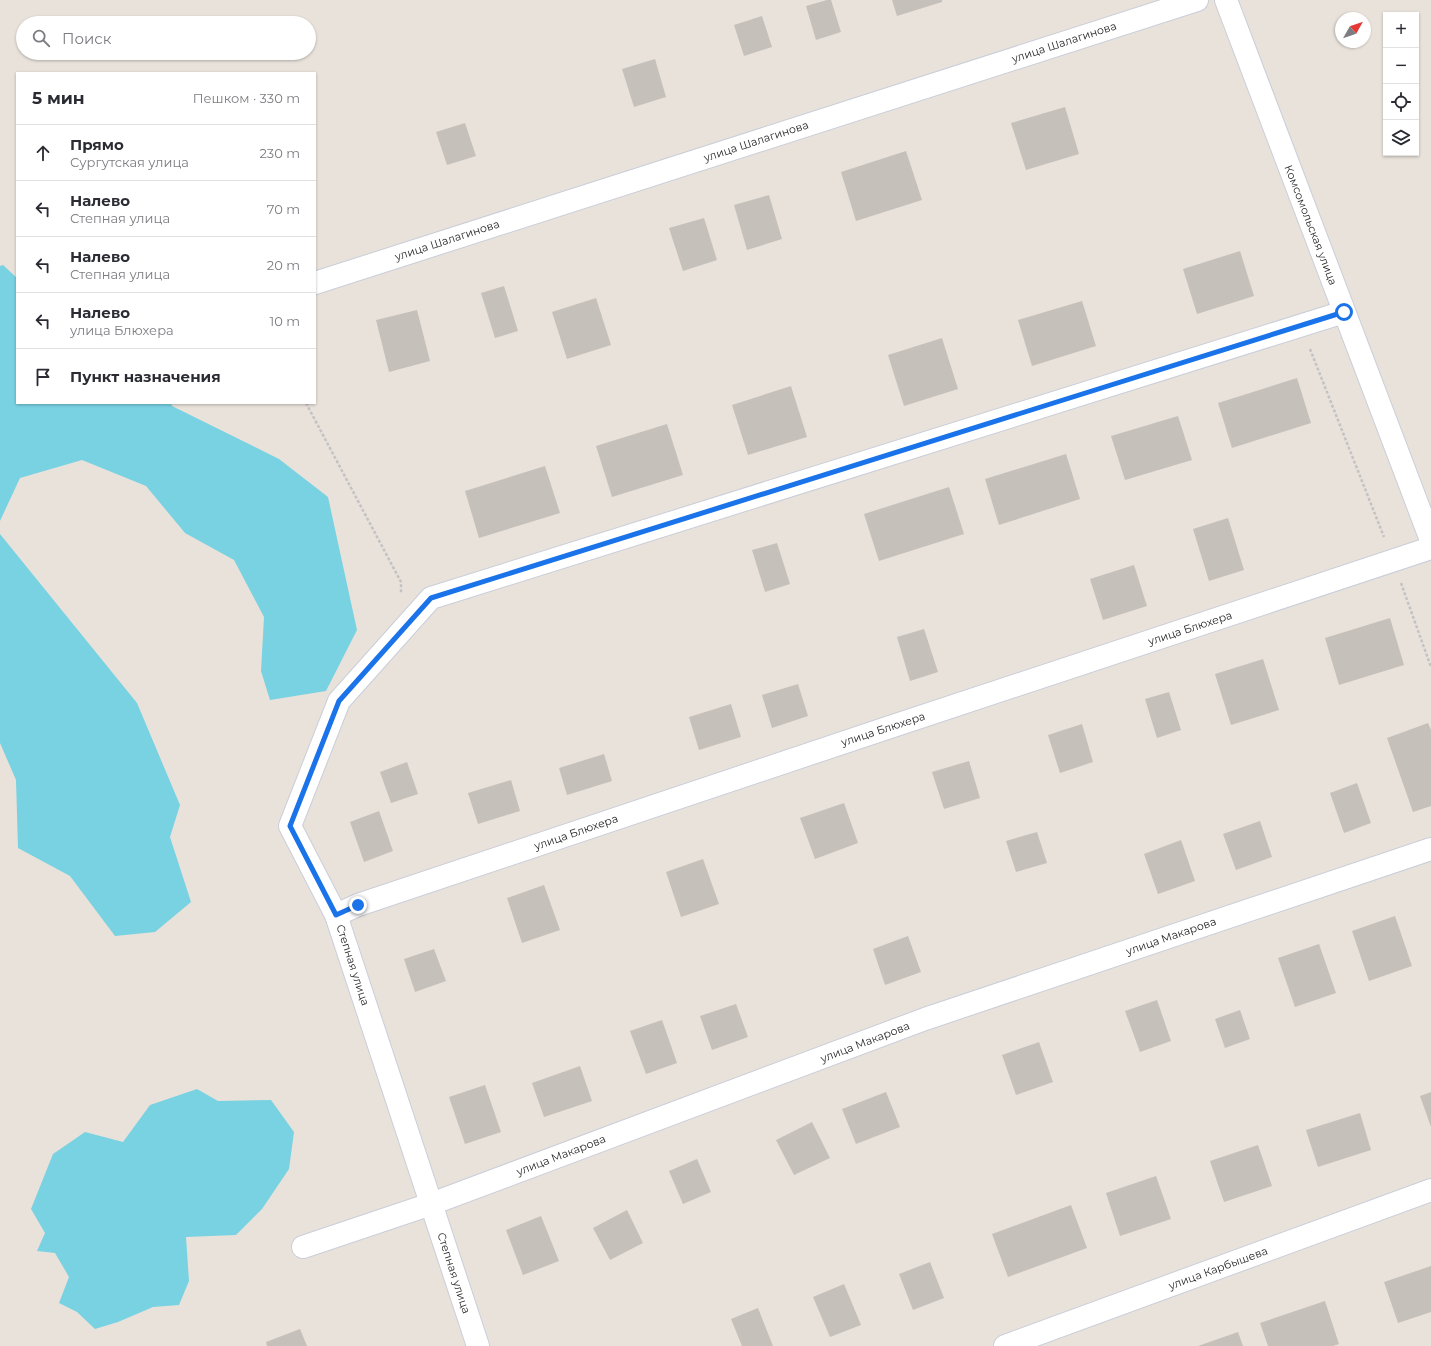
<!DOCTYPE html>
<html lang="ru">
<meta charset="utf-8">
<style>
:root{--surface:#fff;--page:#f2f2f3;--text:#2b2b33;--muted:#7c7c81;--line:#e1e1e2}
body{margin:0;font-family:Montserrat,sans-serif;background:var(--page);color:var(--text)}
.controls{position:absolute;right:12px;top:12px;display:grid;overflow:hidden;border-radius:0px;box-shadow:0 1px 3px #0004}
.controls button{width:36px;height:36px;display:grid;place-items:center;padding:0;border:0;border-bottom:1px solid var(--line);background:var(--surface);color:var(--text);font:20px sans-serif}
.compass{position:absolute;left:1335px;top:12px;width:36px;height:36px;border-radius:50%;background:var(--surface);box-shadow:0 1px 3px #0004;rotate:50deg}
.stop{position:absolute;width:12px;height:12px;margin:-9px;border:3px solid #1a73e8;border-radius:50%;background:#fff}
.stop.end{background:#1a73e8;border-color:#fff;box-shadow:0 1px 4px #0008}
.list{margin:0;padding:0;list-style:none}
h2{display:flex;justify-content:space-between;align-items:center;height:52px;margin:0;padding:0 16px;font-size:17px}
h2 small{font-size:13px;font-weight:400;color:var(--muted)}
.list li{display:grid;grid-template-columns:26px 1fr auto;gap:12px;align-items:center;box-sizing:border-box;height:56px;padding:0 16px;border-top:1px solid var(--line)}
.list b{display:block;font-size:15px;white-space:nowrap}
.list p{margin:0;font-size:13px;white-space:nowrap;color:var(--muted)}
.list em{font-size:13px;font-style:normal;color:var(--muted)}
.icon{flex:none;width:22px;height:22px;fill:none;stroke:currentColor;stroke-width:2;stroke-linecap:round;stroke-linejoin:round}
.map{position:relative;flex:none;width:1431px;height:1346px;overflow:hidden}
.search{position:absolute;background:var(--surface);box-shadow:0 1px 3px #0004;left:16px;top:16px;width:300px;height:44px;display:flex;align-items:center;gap:10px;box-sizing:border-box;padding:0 14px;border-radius:22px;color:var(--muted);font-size:15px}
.panel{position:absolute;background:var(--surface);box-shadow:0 1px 3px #0004;left:16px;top:72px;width:300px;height:332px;border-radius:0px}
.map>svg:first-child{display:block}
</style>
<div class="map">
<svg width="1431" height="1346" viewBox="0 0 1431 1346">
<rect width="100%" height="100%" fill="#e9e2db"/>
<!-- water -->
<g fill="#78d2e2">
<path d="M3 265 17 278V403H171L172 406 279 459 328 497 357 630 326 691 270 700 261 671 264 617 234 560 185 533 146 486 82 460 20 478 0 521V266Z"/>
<path d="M0 534 137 703 180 805 170 837 191 902 155 932 115 936 70 876 18 848 16 780 0 743Z"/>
<path d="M197 1089 218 1101 271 1100 294 1132 289 1169 262 1209 236 1235 186 1237 189 1281 179 1305 153 1307 118 1322 95 1329 77 1312 59 1303 69 1277 55 1253 37 1251 45 1233 31 1209 53 1154 85 1132 123 1142 150 1105Z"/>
</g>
<!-- building -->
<g fill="#c5c0ba">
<path d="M827 0H831L841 32 816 40 806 6Z"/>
<path d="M892 0H942V2L897 16Z"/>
<path d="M762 16 772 47 744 56 734 25Z"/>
<path d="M655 59 666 97 634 107 622 69Z"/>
<path d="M1065 107 1079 154 1026 170 1011 123Z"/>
<path d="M465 123 476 156 447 165 436 132Z"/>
<path d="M906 151 922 200 856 221 841 172Z"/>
<path d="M769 195 782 239 747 250 734 205Z"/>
<path d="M704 218 717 260 683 271 669 228Z"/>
<path d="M1240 251 1254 296 1197 314 1183 269Z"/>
<path d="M504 286 518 331 495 338 481 293Z"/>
<path d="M596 298 611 345 567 359 552 312Z"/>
<path d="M1082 301 1096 346 1032 366 1018 320Z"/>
<path d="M417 310 430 361 389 372 376 320Z"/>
<path d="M942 338 958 389 904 406 888 355Z"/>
<path d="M1297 378 1311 423 1232 448 1218 403Z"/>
<path d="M791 386 807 437 748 455 732 405Z"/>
<path d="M1178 416 1192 460 1125 480 1111 436Z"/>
<path d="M667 424 683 475 612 497 596 446Z"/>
<path d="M1066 454 1080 499 999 525 985 479Z"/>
<path d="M545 466 560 513 479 538 465 491Z"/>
<path d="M949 487 964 534 879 561 864 514Z"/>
<path d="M1228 518 1244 570 1209 581 1193 529Z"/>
<path d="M777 543 790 584 765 592 752 550Z"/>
<path d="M1134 565 1147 606 1103 620 1090 579Z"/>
<path d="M1390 618 1404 665 1339 685 1325 638Z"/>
<path d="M924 629 938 672 910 681 897 637Z"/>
<path d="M1263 659 1279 710 1231 725 1215 674Z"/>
<path d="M798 684 808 716 772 728 762 695Z"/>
<path d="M1169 692 1181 730 1157 738 1145 699Z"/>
<path d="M731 704 741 737 699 750 689 717Z"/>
<path d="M1428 723 1431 730V806L1413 812 1387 738Z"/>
<path d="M1082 724 1093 762 1060 773 1048 735Z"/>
<path d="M604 754 612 781 567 795 559 768Z"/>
<path d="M969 761 980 798 944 809 932 772Z"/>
<path d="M407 762 418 794 391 803 380 772Z"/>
<path d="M511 780 520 811 478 824 468 793Z"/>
<path d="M1357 783 1371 823 1344 833 1330 793Z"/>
<path d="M844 803 858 843 815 859 800 818Z"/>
<path d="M379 811 393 851 364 862 350 822Z"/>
<path d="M1260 821 1272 857 1236 870 1223 834Z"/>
<path d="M1037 832 1047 863 1016 872 1006 841Z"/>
<path d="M1181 840 1195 881 1158 894 1144 854Z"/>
<path d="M703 859 719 904 681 917 666 872Z"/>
<path d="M544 885 560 930 522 943 507 898Z"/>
<path d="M1395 916 1412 966 1369 981 1352 931Z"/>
<path d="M908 936 921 972 885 985 873 949Z"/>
<path d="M1319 944 1336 993 1295 1007 1278 958Z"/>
<path d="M434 949 446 981 415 992 404 959Z"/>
<path d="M1157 1000 1171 1041 1140 1052 1125 1011Z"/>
<path d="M736 1004 748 1037 712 1050 700 1016Z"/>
<path d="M1240 1010 1250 1039 1225 1048 1215 1019Z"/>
<path d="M662 1020 677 1063 646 1074 630 1031Z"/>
<path d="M1039 1042 1053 1082 1016 1095 1002 1055Z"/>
<path d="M580 1066 592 1101 544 1117 532 1083Z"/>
<path d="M485 1085 501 1132 465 1144 449 1097Z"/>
<path d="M886 1092 900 1127 856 1144 842 1109Z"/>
<path d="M1431 1092V1127L1420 1096Z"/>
<path d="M1360 1113 1371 1150 1318 1167 1306 1130Z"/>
<path d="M812 1122 830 1158 794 1175 776 1140Z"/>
<path d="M1258 1145 1272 1186 1224 1202 1210 1161Z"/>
<path d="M697 1159 711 1192 683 1204 669 1171Z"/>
<path d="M1156 1176 1171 1219 1120 1236 1106 1193Z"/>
<path d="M1071 1205 1087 1248 1008 1277 992 1234Z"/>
<path d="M627 1210 643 1243 610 1260 593 1228Z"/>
<path d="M541 1216 559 1261 523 1275 506 1230Z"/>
<path d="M930 1262 944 1298 913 1310 899 1274Z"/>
<path d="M1431 1266V1312L1398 1323 1384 1282Z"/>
<path d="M844 1284 861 1325 830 1337 813 1297Z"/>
<path d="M1325 1301 1339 1344 1333 1346H1268L1260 1323Z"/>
<path d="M758 1308 773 1346H742L731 1319Z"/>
<path d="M300 1329 307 1346H267L266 1342Z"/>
<path d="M1238 1332 1243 1346H1198Z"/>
</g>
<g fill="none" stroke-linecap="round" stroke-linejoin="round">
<!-- street casing -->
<g stroke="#caced9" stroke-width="24">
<g id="street">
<path d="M315 283 1197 0"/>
<path d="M336 915 358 905 890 727 1431 548"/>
<path d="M303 1247 431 1204 925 1019 1431 849"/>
<path d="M478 1346 336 915 290 826 339 701 431 598 1344 312"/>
<path d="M1005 1346 1431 1190"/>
</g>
</g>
<!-- secondary casing -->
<g stroke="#caced9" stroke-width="24">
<path id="secondary" d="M1226 0 1431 540"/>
</g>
<!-- path -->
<g stroke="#c3c3c3" stroke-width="2.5" stroke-dasharray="3 2" stroke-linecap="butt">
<path d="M1310 349 1384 537"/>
<path d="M306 403 401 582V593"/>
<path d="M1401 583 1431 667"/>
</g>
<!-- street -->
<use href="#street" stroke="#fff" stroke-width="22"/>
<!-- secondary -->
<use href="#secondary" stroke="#fff" stroke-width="22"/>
</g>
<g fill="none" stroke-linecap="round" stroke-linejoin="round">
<!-- route -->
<path stroke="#1a73e8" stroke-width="5" d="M358 905 336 915 290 826 339 701 431 598 1344 312"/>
</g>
<g text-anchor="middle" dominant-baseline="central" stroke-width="4" stroke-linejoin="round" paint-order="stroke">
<!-- street labels -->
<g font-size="11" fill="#282828" stroke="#fff">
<text transform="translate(1064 42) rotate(-18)">улица Шалагинова</text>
<text transform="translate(756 141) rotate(-18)">улица Шалагинова</text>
<text transform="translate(1311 225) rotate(69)">Комсомольская улица</text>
<text transform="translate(447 240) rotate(-18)">улица Шалагинова</text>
<text transform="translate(1190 628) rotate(-18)">улица Блюхера</text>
<text transform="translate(883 729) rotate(-18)">улица Блюхера</text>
<text transform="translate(576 832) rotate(-19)">улица Блюхера</text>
<text transform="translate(1171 936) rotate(-19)">улица Макарова</text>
<text transform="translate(353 965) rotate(72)">Степная улица</text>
<text transform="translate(865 1042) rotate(-21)">улица Макарова</text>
<text transform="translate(561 1155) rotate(-21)">улица Макарова</text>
<text transform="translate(1218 1268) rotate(-20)">улица Карбышева</text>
<text transform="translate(454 1273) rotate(72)">Степная улица</text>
</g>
</g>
</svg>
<div class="controls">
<button>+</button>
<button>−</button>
<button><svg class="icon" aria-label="locate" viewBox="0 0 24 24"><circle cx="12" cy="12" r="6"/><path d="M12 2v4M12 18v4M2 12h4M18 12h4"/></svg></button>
<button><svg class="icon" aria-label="layers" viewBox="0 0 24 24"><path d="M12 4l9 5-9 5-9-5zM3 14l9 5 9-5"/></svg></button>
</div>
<svg class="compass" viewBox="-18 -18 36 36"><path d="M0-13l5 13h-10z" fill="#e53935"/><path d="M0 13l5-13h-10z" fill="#7c7c81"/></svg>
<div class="stop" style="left:1344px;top:312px"></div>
<div class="stop end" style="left:358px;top:905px"></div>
<div class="search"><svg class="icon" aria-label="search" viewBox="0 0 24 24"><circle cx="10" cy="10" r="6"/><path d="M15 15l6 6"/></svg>Поиск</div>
<section class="panel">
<h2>5 мин<small>Пешком · 330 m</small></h2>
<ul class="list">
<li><svg class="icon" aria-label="ahead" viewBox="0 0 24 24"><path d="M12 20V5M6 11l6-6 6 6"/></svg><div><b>Прямо</b><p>Сургутская улица</p></div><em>230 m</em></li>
<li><svg class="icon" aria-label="left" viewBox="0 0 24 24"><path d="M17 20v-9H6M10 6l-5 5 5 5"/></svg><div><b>Налево</b><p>Степная улица</p></div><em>70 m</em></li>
<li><svg class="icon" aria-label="left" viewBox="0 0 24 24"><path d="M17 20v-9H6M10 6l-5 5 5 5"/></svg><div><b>Налево</b><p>Степная улица</p></div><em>20 m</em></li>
<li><svg class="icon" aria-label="left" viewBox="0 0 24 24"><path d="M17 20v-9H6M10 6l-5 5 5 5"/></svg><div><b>Налево</b><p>улица Блюхера</p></div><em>10 m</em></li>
<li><svg class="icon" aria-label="arrive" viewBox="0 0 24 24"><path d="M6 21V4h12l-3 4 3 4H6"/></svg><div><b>Пункт назначения</b></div></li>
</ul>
</section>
</div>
